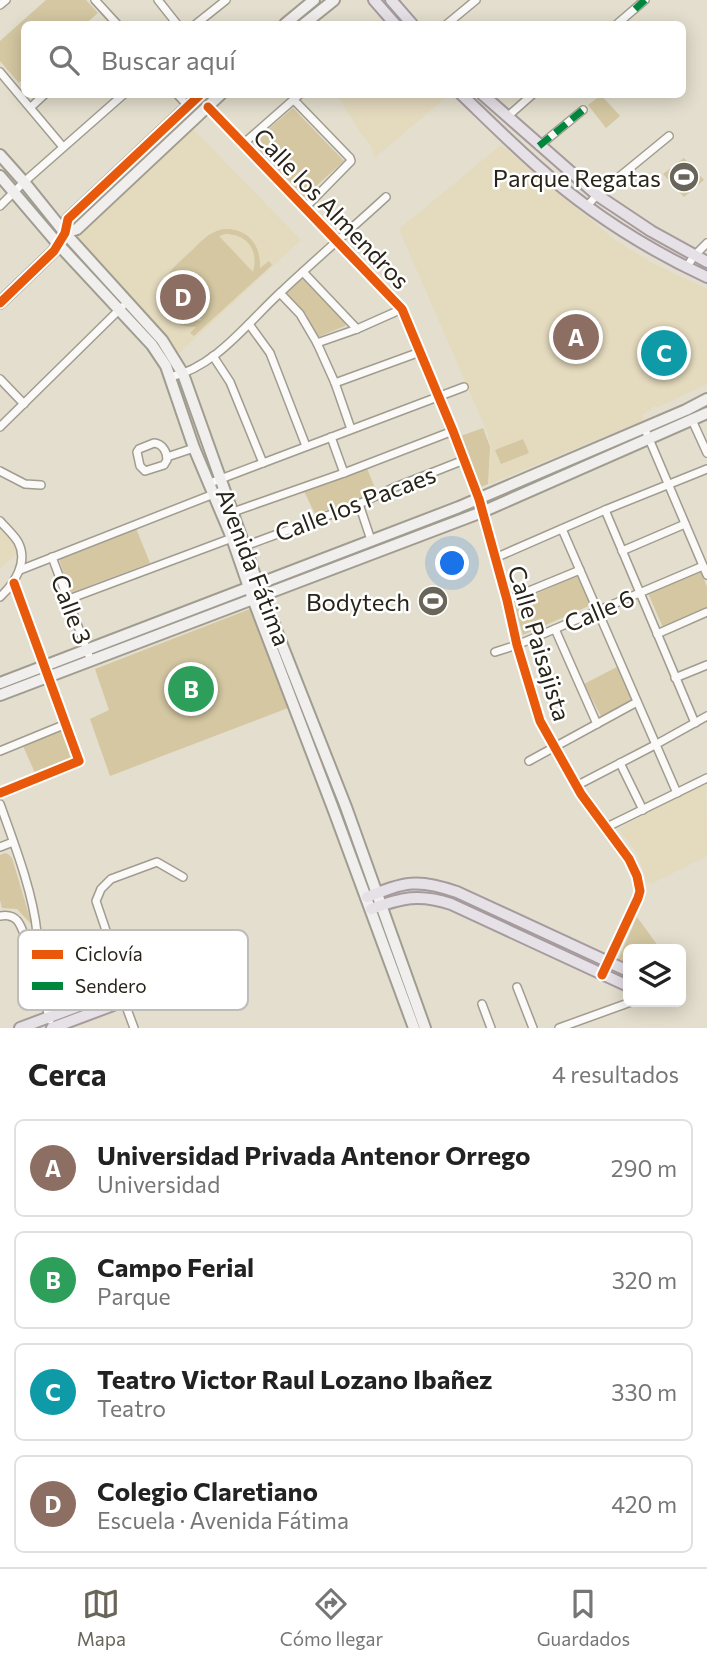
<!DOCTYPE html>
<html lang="es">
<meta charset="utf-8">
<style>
:root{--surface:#fff;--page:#f2f2f2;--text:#222;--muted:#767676;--line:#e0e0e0;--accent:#696558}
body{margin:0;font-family:Commissioner,sans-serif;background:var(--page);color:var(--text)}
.controls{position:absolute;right:21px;bottom:21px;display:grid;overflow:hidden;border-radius:10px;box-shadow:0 4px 18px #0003}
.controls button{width:63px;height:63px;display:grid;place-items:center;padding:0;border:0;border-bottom:2px solid var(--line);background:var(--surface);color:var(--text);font:35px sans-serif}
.you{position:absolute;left:453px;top:564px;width:24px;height:24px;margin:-18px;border:5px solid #fff;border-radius:50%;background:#1a73e8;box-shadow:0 0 0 10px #1a73e833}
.badge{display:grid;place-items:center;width:46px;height:46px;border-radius:50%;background:var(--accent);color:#fff;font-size:23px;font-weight:700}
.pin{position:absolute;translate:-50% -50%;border:4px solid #fff;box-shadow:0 2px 7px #0006}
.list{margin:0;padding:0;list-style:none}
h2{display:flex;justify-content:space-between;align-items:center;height:91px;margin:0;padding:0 28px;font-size:30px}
h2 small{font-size:23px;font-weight:400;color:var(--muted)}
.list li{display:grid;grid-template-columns:46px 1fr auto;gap:21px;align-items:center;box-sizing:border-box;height:98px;margin:0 14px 14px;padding:0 14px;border:2px solid var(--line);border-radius:10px}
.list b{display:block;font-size:26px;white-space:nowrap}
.list p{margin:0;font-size:23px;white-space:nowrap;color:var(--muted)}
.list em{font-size:23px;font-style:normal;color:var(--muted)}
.icon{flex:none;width:38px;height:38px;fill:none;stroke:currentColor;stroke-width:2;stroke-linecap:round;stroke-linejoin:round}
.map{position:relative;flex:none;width:707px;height:1028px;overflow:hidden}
.search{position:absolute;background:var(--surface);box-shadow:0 4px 18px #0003;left:21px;right:21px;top:21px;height:77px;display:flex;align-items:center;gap:18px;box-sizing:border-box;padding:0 24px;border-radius:10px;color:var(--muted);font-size:26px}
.sheet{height:539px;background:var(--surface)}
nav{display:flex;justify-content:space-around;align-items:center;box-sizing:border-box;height:98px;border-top:2px solid var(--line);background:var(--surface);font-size:19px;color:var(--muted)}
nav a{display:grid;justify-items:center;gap:4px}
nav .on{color:var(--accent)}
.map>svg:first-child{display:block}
</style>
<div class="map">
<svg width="707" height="1028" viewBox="0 0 707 1028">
<rect width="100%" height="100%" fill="#e3decd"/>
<!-- built -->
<g fill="#e4dabe">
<path d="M337 95H449L374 158 371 146 362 135Z"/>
<path d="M192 128 301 240 177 355 76 239Z"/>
<path d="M501 145 615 240 654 264 707 289V384L658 407 655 406 642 415 644 420 489 484 491 447 487 432 399 229Z"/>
<path d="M0 529 16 546V554L0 569Z"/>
<path d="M706 782 707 856 651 884 647 882 637 853 618 829Z"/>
</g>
<!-- park -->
<g fill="#d4c7a2" fill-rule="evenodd">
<path d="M46 0H86L98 13 85 24H24V78L19 83 0 61V41Z"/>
<path d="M601 95 620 116 606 128 588 105Z"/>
<path d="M293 108 344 161 304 197 252 143Z"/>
<path d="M684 158 704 180 684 197 663 174Z"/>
<path d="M224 229C248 228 261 245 260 268L269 261 272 265 194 336 190 333 196 327C184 327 174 324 167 315 145 290 172 269 189 253 200 243 209 231 224 229ZM225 234C248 234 259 251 253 272L219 236ZM167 282H168L202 320C176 326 157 308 167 282Z"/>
<path d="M302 278 345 321 346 324 345 326 318 337 316 335 306 314 285 293Z"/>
<path d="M483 428 490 447 488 484 481 487 461 436Z"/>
<path d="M523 439 529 453 501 464 495 450Z"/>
<path d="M366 466 377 493 315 514 303 489Z"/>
<path d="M135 526 150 563 70 593 58 555Z"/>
<path d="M701 572 707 587V608L664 630 648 593Z"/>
<path d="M578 575 591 605 523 635 514 604Z"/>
<path d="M250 609 288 708 110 776 90 719 109 710 95 669Z"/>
<path d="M617 667 633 701 601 716 584 684Z"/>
<path d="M62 729 73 758 36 775 23 746Z"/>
<path d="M5 853 8 854 12 858 32 925 17 909 2 908 0 900V855Z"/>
<path d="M637 917 658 946 668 949H628V964L618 960Z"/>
</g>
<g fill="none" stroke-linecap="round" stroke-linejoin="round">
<!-- street casing -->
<g stroke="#a09d90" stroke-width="10">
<g id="street">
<path d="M95 0 117 24"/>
<path d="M158 0 177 24"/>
<path d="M0 5 6 0"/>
<path d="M196 24 226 0"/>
<path d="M447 24 476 0"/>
<path d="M617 24 645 0"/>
<path d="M0 72 63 147"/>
<path d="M177 94 188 106"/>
<path d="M294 100 350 158 351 161 305 208"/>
<path d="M31 107 45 94"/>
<path d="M208 107 402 309 453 431 479 499 507 600 517 645 540 721 581 794 629 859 637 876 640 891 638 898 602 975"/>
<path d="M507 117 533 94"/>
<path d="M243 144 300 94"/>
<path d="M539 146 583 110"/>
<path d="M0 206 24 182 124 94"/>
<path d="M587 206 597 195 669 136"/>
<path d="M686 268 694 256 707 243"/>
<path d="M303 272 357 329"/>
<path d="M280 293 300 314 317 343 335 383 351 429"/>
<path d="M249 324 270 353 306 446"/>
<path d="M317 343 357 329 402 309"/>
<path d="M213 356 230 382 263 463"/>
<path d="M170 377C216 367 248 322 281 292 315 260 351 229 386 197"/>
<path d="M0 379 24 404"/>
<path d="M335 383 420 352"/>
<path d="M692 420 707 453"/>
<path d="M0 427 122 307"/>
<path d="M644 427 707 575"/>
<path d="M331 437 344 473"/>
<path d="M154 443C163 444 167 452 167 460L164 465 145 471 140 466 137 452 139 449Z"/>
<path d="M167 457 194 448"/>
<path d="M0 471 25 484 41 485"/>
<path d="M210 483 464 387"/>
<path d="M359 504 371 540"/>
<path d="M605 510 695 723"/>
<path d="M233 512 344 473 453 431"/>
<path d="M0 521C6 528 14 535 18 542 29 562 14 584 0 597"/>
<path d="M562 529 677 793"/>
<path d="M245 546 359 504 393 488 464 460"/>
<path d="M622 551 685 524"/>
<path d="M52 557 91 661"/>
<path d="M495 558 605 510 707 469"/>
<path d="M20 570 224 490"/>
<path d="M69 599 232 538"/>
<path d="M507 600 580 570"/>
<path d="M555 629 597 724"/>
<path d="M657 634 707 612"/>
<path d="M495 652 517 645 703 566"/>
<path d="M675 678 707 665"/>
<path d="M0 751 66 724"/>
<path d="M529 761 637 702"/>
<path d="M620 763 643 810"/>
<path d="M576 786 655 745 707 716"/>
<path d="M0 793 79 761 14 583"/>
<path d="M0 804C14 843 33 892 37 933L28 946 50 1020"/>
<path d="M605 828 707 778"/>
<path d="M0 847 13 842"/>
<path d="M0 916C21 912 22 931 28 946"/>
<path d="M517 987 533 1028"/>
<path d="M122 990 115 957 96 901 101 889 111 879 157 862 183 877"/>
<path d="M124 1001 134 1028"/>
<path d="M482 1004 491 1028"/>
<path d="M559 1028 631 1002"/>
</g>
</g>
<!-- secondary casing -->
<g stroke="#a09d90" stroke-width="14">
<g id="secondary">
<path d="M285 24 314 0"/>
<path d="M304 24 334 0"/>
<path d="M0 155 24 182 65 233 162 340 183 374 258 584 346 807 425 1028"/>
<path d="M0 176 58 244 152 345 166 366 194 448 232 538 253 599 334 811 414 1028"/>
<path d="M65 233 77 229 221 94"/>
<path d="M0 303 54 251 65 233 68 219 201 94"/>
<path d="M0 683 459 507 686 410 707 399"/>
<path d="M0 695 482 512 707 413"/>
</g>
</g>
<!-- primary casing -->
<g stroke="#a59b9e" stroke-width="14">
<g id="primary">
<path d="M374 0 395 24"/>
<path d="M391 0 412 24"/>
<path d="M461 94C486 118 510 142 536 165 587 211 645 248 707 277"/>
<path d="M482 94 597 195 651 231 707 262"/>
<path d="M367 897C405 882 417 878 457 892L628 971"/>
<path d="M371 909C401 898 419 893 451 904L628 986"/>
<path d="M20 1028 215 955"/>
<path d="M52 1028 124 1001"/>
</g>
</g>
<!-- street -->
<use href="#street" stroke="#fbfaf8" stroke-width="7"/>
<!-- secondary -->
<use href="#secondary" stroke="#f1eeee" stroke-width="10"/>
<!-- primary -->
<use href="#primary" stroke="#e6e1e6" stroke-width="10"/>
<!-- quiet -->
<g stroke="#00873e" stroke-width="7" stroke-dasharray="14 7" stroke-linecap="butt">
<path d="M635 9 645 0"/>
<path d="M539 146 583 110"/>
</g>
<!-- cycleway casing -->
<g stroke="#fff" stroke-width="13">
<g id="cycleway">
<path d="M208 107 402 309 453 431 479 499 507 600 517 645 540 721 581 794 629 859 637 876 640 891 638 898 602 975"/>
<path d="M0 303 54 251 65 233 68 219 201 94"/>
<path d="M0 793 79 761 14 583"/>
</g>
</g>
<!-- cycleway -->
<use href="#cycleway" stroke="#e8590c" stroke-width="9"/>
</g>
<!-- icons -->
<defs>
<g id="stadium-disc" transform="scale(1.575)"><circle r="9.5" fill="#696558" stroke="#fff"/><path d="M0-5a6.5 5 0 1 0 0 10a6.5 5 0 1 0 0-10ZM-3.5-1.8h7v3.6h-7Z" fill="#fff"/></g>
</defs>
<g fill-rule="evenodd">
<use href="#stadium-disc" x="684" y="177"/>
<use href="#stadium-disc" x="433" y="601"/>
</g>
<g text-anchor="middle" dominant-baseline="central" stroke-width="5" stroke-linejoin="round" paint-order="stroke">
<!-- poi labels -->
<g font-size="24" fill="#282419" stroke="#fff" text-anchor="end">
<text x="661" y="177">Parque Regatas</text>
<text x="410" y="601">Bodytech</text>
</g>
<!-- street labels -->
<g font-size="24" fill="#282419" stroke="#fff">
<text transform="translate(332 208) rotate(46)">Calle los Almendros</text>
<text transform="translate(355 503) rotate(-21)">Calle los Pacaes</text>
<text transform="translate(254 567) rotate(69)">Avenida Fátima</text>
<text transform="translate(72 609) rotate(69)">Calle 3</text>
<text transform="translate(599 610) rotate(-23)">Calle 6</text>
<text transform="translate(540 643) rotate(73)">Calle Paisajista</text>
</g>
</g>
<!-- legend -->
<rect x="18" y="930" width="230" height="80" rx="10" fill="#fff" stroke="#bebdba" stroke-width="2"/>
<rect x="32" y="950" width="31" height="9" fill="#e8590c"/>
<rect x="32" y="982" width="31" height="8" fill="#00873e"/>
<g font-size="19" fill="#282419">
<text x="75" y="961">Ciclovía</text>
<text x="75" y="993">Sendero</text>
</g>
</svg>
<div class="controls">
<button><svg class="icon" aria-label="layers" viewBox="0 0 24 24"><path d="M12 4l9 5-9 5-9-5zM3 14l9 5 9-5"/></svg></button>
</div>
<div class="you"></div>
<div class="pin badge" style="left:576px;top:337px;background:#8d6e63">A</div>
<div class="pin badge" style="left:191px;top:689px;background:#2e9e5b">B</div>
<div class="pin badge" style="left:664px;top:353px;background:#0f9aa8">C</div>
<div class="pin badge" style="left:183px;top:297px;background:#8d6e63">D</div>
<div class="search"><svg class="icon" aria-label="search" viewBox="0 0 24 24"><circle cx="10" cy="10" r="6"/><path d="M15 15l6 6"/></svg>Buscar aquí</div>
</div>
<section class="sheet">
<h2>Cerca<small>4 resultados</small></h2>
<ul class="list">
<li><span class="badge" style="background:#8d6e63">A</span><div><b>Universidad Privada Antenor Orrego</b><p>Universidad</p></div><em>290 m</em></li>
<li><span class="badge" style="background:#2e9e5b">B</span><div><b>Campo Ferial</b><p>Parque</p></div><em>320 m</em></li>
<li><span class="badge" style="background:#0f9aa8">C</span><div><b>Teatro Victor Raul Lozano Ibañez</b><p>Teatro</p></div><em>330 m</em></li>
<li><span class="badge" style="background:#8d6e63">D</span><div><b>Colegio Claretiano</b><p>Escuela · Avenida Fátima</p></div><em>420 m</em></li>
</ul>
</section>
<nav>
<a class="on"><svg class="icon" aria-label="map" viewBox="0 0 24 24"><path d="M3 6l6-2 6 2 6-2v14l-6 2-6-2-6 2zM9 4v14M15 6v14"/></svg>Mapa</a>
<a><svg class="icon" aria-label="directions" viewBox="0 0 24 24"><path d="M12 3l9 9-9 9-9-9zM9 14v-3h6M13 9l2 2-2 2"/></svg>Cómo llegar</a>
<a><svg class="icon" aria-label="saved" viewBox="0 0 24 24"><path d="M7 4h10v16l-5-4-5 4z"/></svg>Guardados</a>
</nav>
